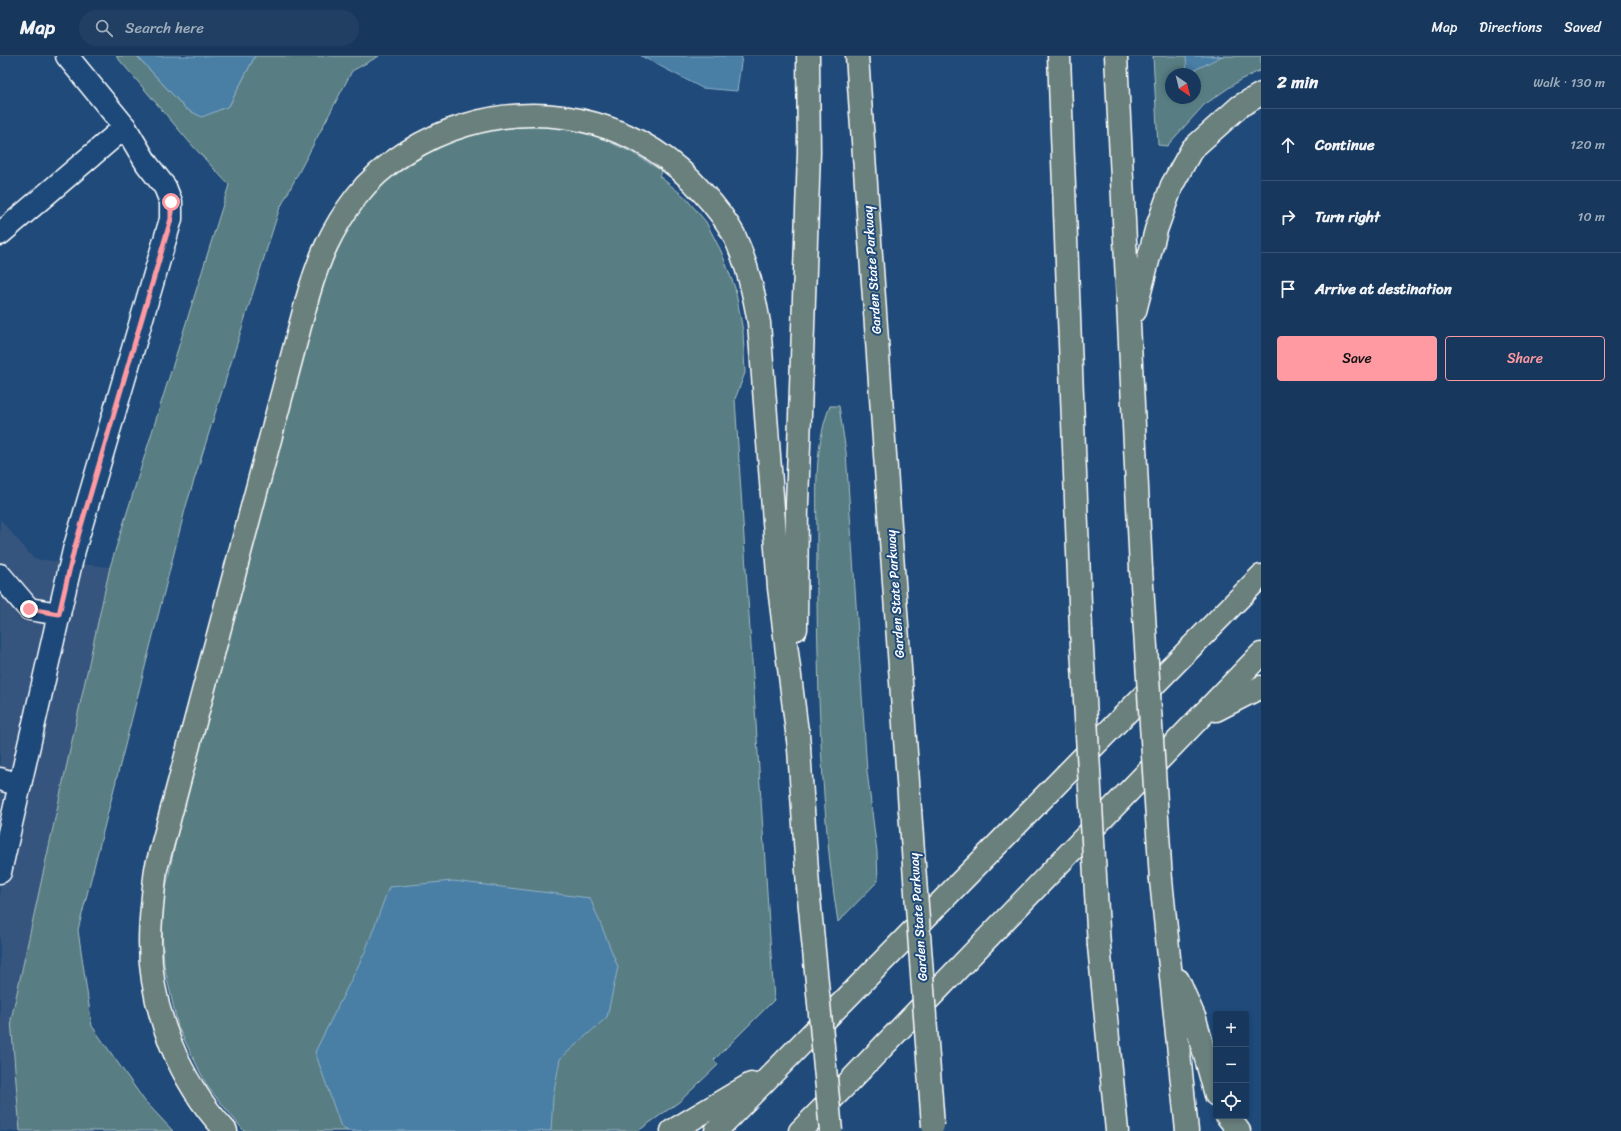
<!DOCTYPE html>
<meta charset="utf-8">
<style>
:root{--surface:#17385c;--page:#203f62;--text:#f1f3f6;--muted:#9eacbb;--line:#365272;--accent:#ff9aa2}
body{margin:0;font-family:Sriracha,sans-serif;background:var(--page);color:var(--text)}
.controls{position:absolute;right:12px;bottom:12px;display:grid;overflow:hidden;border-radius:4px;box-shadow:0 2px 6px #0003}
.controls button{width:36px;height:36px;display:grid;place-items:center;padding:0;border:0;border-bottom:1px solid var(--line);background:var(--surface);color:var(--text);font:20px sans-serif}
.compass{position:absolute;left:1165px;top:12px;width:36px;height:36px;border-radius:50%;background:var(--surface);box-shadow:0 2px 6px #0003;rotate:145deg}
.stop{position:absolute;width:12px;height:12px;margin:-9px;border:3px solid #ff9aa2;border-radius:50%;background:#fff}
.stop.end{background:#ff9aa2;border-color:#fff;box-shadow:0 1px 4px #0008}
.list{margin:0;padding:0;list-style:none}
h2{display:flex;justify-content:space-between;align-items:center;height:52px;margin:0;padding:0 16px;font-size:17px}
h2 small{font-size:13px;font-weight:400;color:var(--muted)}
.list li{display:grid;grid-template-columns:26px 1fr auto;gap:12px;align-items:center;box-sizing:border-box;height:72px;padding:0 16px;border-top:1px solid var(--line)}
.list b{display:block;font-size:15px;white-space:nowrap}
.list em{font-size:13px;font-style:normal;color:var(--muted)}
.actions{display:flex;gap:8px;padding:12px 16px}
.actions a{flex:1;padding:9px 0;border:1px solid var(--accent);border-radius:4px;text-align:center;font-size:14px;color:var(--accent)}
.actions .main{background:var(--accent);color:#111}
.icon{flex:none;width:22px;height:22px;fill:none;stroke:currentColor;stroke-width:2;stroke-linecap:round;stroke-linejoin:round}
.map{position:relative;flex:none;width:1261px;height:1075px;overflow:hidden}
header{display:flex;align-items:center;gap:24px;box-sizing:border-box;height:56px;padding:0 20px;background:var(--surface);border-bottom:1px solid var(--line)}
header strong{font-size:19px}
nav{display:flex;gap:22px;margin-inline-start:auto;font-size:14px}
.search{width:280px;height:36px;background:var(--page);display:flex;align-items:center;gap:10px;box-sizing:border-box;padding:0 14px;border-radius:22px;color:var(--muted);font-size:15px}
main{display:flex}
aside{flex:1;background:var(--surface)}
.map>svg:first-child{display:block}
</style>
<header>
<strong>Map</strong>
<div class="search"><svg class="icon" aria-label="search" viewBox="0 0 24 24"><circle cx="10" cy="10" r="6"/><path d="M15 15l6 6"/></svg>Search here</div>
<nav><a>Map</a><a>Directions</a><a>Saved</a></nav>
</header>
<main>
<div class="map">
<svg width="1261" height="1075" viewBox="0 0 1261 1075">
<rect width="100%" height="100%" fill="#1f4a7a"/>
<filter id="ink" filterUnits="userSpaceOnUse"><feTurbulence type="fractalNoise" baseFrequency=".025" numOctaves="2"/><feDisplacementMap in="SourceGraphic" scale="8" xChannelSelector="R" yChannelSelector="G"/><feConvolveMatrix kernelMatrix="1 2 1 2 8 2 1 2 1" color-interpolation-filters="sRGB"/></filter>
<g filter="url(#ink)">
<!-- built -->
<path fill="#35557f" d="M0 463 34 503 110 511 11 964 20 1075H0Z"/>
<!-- green -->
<g fill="#587e83" stroke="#acbec1" fill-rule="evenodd">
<path d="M116 0H137L186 53 229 50 255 0H379L352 15 279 154 186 450 78 874 92 970 144 1044 173 1075H20L11 964 110 511 229 129 191 88Z"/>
<path d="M1153 0H1261V14L1240 24 1204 49 1167 90 1158 89ZM1171 18H1195V42H1171Z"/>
<path d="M543 69 595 79 633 97 662 115 659 120 685 141 706 166 721 195 735 232 743 275 745 317 735 343 774 944 714 1004 718 1009 679 1046 638 1075H244L207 1030 178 971 164 909 161 856 179 769 316 247 342 179 374 133 437 91 481 74Z"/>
<path d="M830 350H839L846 396 867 715 877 796 878 825 838 866C826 792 822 717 819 643 818 590 816 538 817 485 817 441 813 392 830 350Z"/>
</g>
<!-- water -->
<g fill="#487ea5" stroke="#91b2c9">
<path d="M137 0H255L229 50 202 61 186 53Z"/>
<path d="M641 0H742L737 35 702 32Z"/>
<path d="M1186 0H1222L1187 18Z"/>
<path d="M453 825 590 842 618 911 607 961 560 1003 553 1041 551 1075H348L341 1071 315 996 365 896 389 831Z"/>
</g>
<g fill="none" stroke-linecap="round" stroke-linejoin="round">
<!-- minor casing -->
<g stroke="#fff" stroke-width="25">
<g id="minor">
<path d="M0 178 125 71"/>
<path d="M0 519 29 553 59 558 0 816"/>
<path d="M59 558 74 494 171 163V146L165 131 147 108 125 71 67 0"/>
<path d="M0 723 20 729"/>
</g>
</g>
<!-- highway casing -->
<g stroke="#fff" stroke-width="25">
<g id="highway">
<path d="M857 0 910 754"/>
<path d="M1059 0 1081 574"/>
<path d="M1116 0 1141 513"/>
<path d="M1135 255 1156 174 1172 129 1192 93 1240 50 1261 38"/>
<path d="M796 573 797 448 809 96 808 0"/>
<path d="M1216 654 1261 631"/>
<path d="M798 677 808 831"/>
<path d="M1161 824 1187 1075"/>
<path d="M1099 890 1117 1075"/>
<path d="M1178 924 1195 963 1216 1039"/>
<path d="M1227 1060 1239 1075"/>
<path d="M226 1075C180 1027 150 954 150 886 150 862 153 838 156 813L308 240C319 202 331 174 356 141 382 107 425 81 466 69 553 43 644 69 703 137 715 150 726 164 734 179 747 207 754 237 759 267L779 532 799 692"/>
<path d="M672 1075 751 1028"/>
<path d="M716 1075 1261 520"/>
<path d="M800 1075 847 1028 1261 598"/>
</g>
</g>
<!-- minor -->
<use href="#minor" stroke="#1f4a7a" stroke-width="22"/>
<!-- highway -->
<use href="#highway" stroke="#6a807d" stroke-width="22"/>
<!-- highway-bridge casing -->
<g stroke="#fff" stroke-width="25" stroke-linecap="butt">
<g id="highway-bridge">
<path d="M1141 513 1161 824"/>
<path d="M1081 574 1099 890"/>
<path d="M910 754 933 1070"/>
<path d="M808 831 831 1075"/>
</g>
</g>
<!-- highway-bridge -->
<use href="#highway-bridge" stroke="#6a807d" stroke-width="22"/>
</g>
</g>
<g fill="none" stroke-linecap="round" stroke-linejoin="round" filter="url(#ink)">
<!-- route -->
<path stroke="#ff9aa2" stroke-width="5" d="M29 553 59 558 74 494 171 163V146"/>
</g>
<g text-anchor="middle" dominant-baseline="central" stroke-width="4" stroke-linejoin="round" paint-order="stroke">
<!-- street labels -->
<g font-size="13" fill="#fff" stroke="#1f4a7a">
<text transform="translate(872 214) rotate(-94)">Garden State Parkway</text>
<text transform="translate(895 538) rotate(-94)">Garden State Parkway</text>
<text transform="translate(918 861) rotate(-94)">Garden State Parkway</text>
</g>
</g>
</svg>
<div class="controls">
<button>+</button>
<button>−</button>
<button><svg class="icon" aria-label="locate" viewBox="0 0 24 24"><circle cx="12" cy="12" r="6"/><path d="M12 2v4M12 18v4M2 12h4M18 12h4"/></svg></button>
</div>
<svg class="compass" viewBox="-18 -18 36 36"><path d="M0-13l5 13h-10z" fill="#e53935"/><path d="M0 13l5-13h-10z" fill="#9eacbb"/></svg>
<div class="stop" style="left:171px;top:146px"></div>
<div class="stop end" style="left:29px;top:553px"></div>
</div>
<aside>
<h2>2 min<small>Walk · 130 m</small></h2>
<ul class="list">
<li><svg class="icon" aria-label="ahead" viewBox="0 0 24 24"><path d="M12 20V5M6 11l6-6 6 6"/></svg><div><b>Continue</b></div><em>120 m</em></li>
<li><svg class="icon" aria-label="right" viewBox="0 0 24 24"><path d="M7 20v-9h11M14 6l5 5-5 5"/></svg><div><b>Turn right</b></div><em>10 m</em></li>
<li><svg class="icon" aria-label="arrive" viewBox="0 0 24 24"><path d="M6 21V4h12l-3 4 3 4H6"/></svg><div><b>Arrive at destination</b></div></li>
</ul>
<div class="actions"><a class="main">Save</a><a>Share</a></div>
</aside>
</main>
